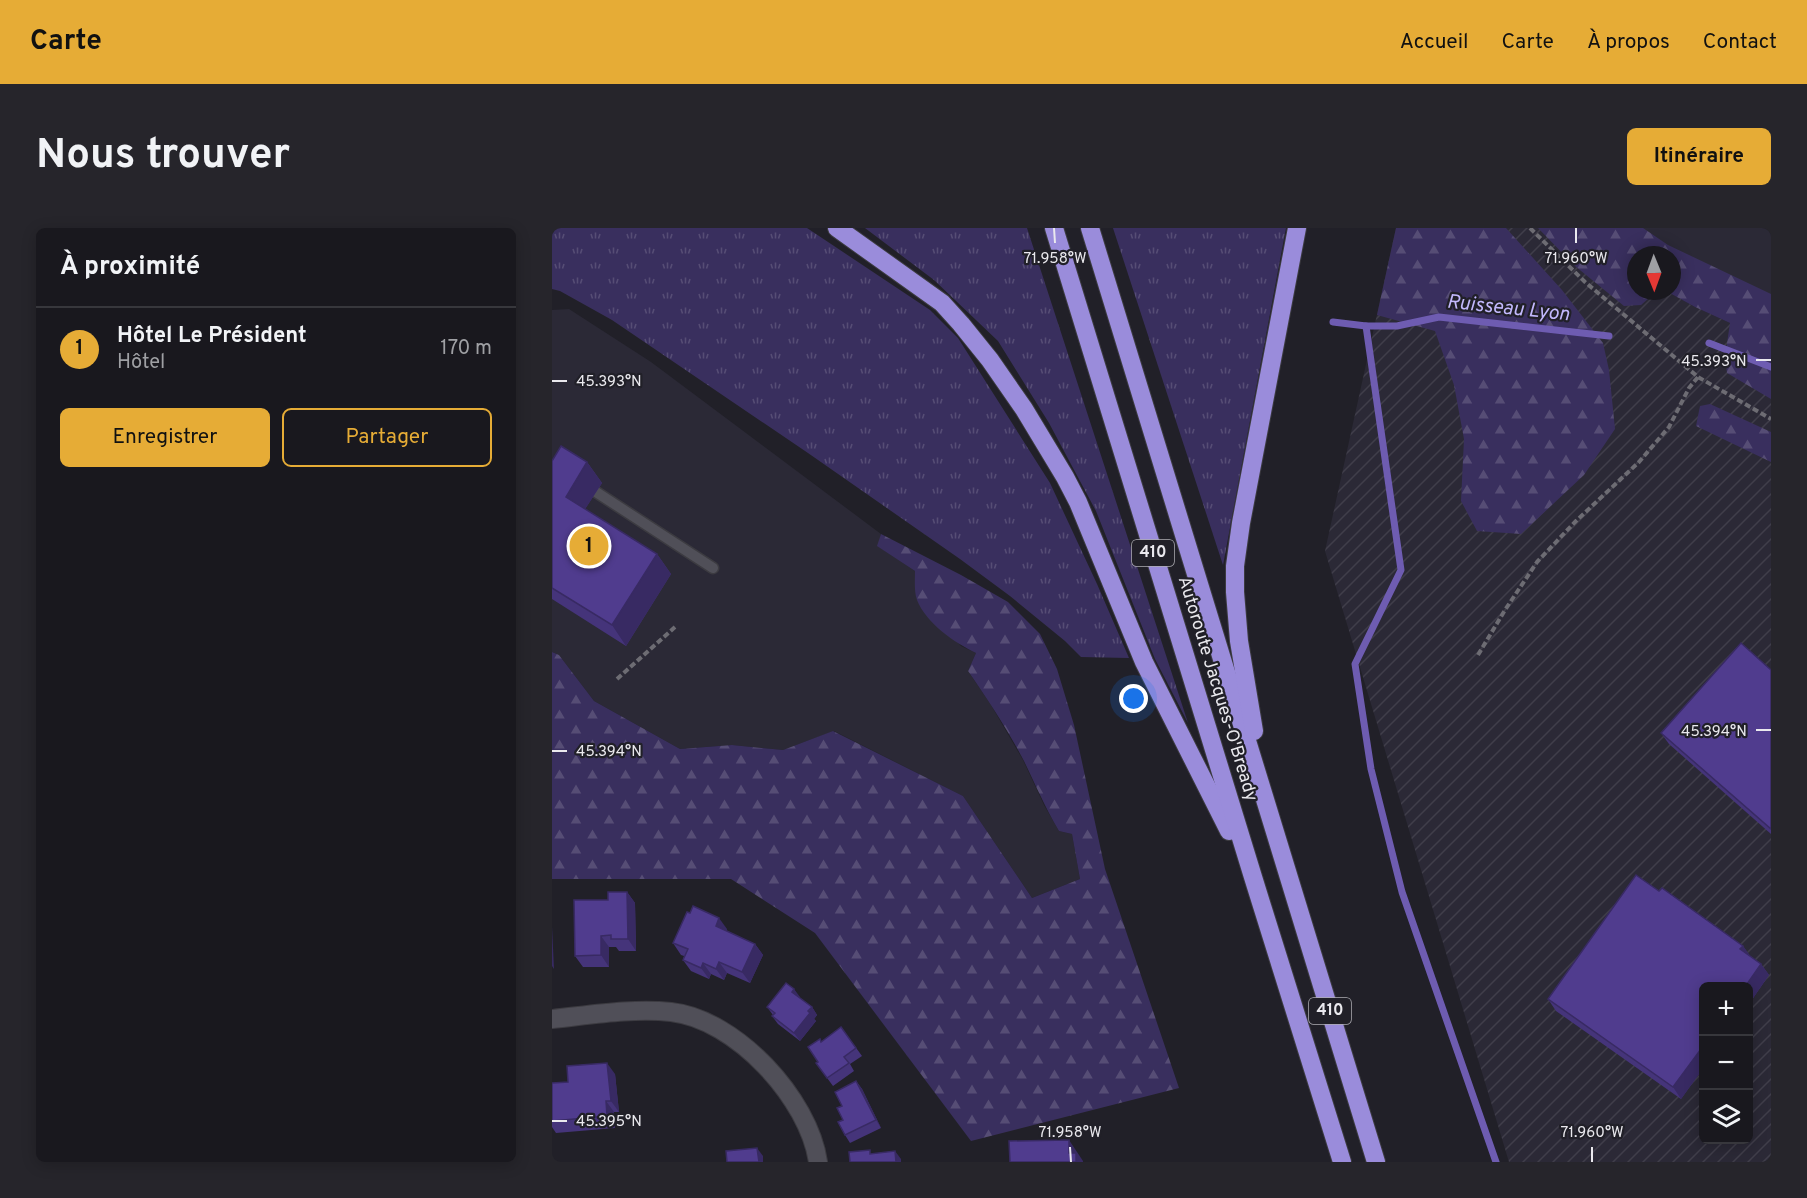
<!DOCTYPE html>
<html lang="fr">
<meta charset="utf-8">
<style>
:root{--surface:#19181e;--page:#26252b;--text:#f1f3f6;--muted:#9fa0a4;--line:#37373c;--accent:#e6ac36}
body{margin:0;font-family:Overpass,sans-serif;background:var(--page);color:var(--text)}
.controls{position:absolute;right:18px;bottom:18px;display:grid;overflow:hidden;border-radius:9px;box-shadow:0 3px 15px #0003}
.controls button{width:54px;height:54px;display:grid;place-items:center;padding:0;border:0;border-bottom:2px solid var(--line);background:var(--surface);color:var(--text);font:30px sans-serif}
.compass{position:absolute;left:1075px;top:18px;width:54px;height:54px;border-radius:50%;background:var(--surface);box-shadow:0 3px 15px #0003;rotate:179deg}
.you{position:absolute;left:582px;top:471px;width:21px;height:21px;margin:-15px;border:4px solid #fff;border-radius:50%;background:#1a73e8;box-shadow:0 0 0 9px #1a73e833}
.badge{display:grid;place-items:center;width:39px;height:39px;border-radius:50%;background:var(--accent);color:#111;font-size:20px;font-weight:700}
.pin{position:absolute;translate:-50% -50%;border:3px solid #fff;box-shadow:0 2px 6px #0006}
.list{margin:0;padding:0;list-style:none}
h2{display:flex;justify-content:space-between;align-items:center;height:78px;margin:0;padding:0 24px;font-size:26px}
h2 small{font-size:20px;font-weight:400;color:var(--muted)}
.list li{display:grid;grid-template-columns:39px 1fr auto;gap:18px;align-items:center;box-sizing:border-box;height:84px;padding:0 24px;border-top:2px solid var(--line)}
.list b{display:block;font-size:22px;white-space:nowrap}
.list p{margin:0;font-size:20px;white-space:nowrap;color:var(--muted)}
.list em{font-size:20px;font-style:normal;color:var(--muted)}
.actions{display:flex;gap:12px;padding:18px 24px}
.actions a{flex:1;padding:14px 0;border:2px solid var(--accent);border-radius:9px;text-align:center;font-size:21px;color:var(--accent)}
.actions .main{background:var(--accent);color:#111}
.icon{flex:none;width:33px;height:33px;fill:none;stroke:currentColor;stroke-width:2;stroke-linecap:round;stroke-linejoin:round}
.map{position:relative;flex:none;width:1219px;height:934px;overflow:hidden;border-radius:9px}
header{display:flex;align-items:center;gap:36px;box-sizing:border-box;height:84px;padding:0 30px;background:var(--accent);color:#111}
header strong{font-size:28px}
nav{display:flex;gap:33px;margin-inline-start:auto;font-size:21px}
.intro{display:flex;align-items:center;justify-content:space-between;box-sizing:border-box;height:144px;padding:0 36px}
h1{margin:0;font-size:42px}
.button{padding:15px 27px;border-radius:9px;background:var(--accent);color:#111;font-size:21px;font-weight:700}
main{display:flex;gap:36px;padding:0 36px}
aside{flex:1;background:var(--surface);border-radius:9px;box-shadow:0 3px 15px #0003}
.map>svg:first-child{display:block}
</style>
<header>
<strong>Carte</strong>
<nav><a>Accueil</a><a>Carte</a><a>À propos</a><a>Contact</a></nav>
</header>
<div class="intro"><h1>Nous trouver</h1><a class="button">Itinéraire</a></div>
<main>
<aside>
<h2>À proximité<small></small></h2>
<ul class="list">
<li><span class="badge">1</span><div><b>Hôtel Le Président</b><p>Hôtel</p></div><em>170 m</em></li>
</ul>
<div class="actions"><a class="main">Enregistrer</a><a>Partager</a></div>
</aside>
<div class="map">
<svg width="1219" height="934" viewBox="0 0 1219 934">
<defs>
<pattern id="industrial-furrows" width="10" height="10" patternUnits="userSpaceOnUse" patternTransform="scale(1.5)"><rect width="10" height="10" fill="#2b2936"/><path d="M-1 1l2-2M0 10L10 0M9 11l2-2" fill="none" stroke="#403e4a"/></pattern>
<pattern id="grass-tufts" width="24" height="20" patternUnits="userSpaceOnUse" patternTransform="scale(1.5)"><rect width="24" height="20" fill="#392f5e"/><path d="M3 7l-1-3M5 7V3M7 7l1-3M15 17l-1-3M17 17v-4M19 17l1-3" fill="none" stroke="#564d75"/></pattern>
<pattern id="forest-firs" width="22" height="20" patternUnits="userSpaceOnUse" patternTransform="scale(1.5)"><rect width="22" height="20" fill="#392f5e"/><path d="M5 1l3.5 6h-7zM16 11l3.5 6h-7z" fill="#564d75"/></pattern>
</defs>
<rect width="100%" height="100%" fill="#212028"/>
<!-- built -->
<g fill="#2b2936">
<path d="M1026 0H1219V110L1114 63H1120V27H1084Z"/>
<path d="M17 81 99 134 329 306 326 318 363 343 365 371 409 418 424 425 416 443 439 477 471 532 492 577 507 603 520 606 528 651 480 670 411 568 282 503 231 522 180 517 128 521 42 473 7 427 0 424V82Z"/>
</g>
<!-- industrial -->
<path fill="url(#industrial-furrows)" fill-rule="evenodd" d="M844 0H1026L1084 63H1114L1143 79 1178 95 1219 110V934H957L773 323ZM1152 758H1196V912H1152Z"/>
<!-- grass -->
<g fill="url(#grass-tufts)">
<path d="M0 0H255L378 82 406 110 498 255 545 356 577 430 529 429 513 413 458 368 408 331 256 225 60 92 8 63 0 61Z"/>
<path d="M313 0H475L636 495 603 431 544 283 497 195 446 113 382 52Z"/>
<path d="M561 0H734L671 337Z"/>
</g>
<!-- forest -->
<g fill="url(#forest-firs)">
<path d="M844 0H954L1010 62 1051 115 1057 142 1063 201 1032 247 969 306 925 303 909 273 912 211 902 157 883 103 825 87Z"/>
<path d="M986 0H1091L1116 17 1219 66V171L1175 145 1173 129 1178 95 1143 79 1114 63H1120V27H1084V63H1105L1089 77 1072 78 1023 38Z"/>
<path d="M1158 176 1219 204V234L1144 198 1148 178Z"/>
<path d="M329 306 409 347 456 374 488 406 505 441 522 497 553 641 627 860 419 913 263 705 179 651H0V424L7 427 42 473 128 521 180 517 231 522 281 503 411 568 480 670 528 651 520 606 507 603C493 579 484 558 472 533 456 502 436 472 416 443L424 425C403 415 374 395 365 372 362 364 363 352 363 343L325 318Z"/>
</g>
<g fill="none" stroke-linecap="round" stroke-linejoin="round">
<!-- stream -->
<g stroke="#6e5cb1" stroke-width="7">
<path d="M781 94 814 98H845L887 89 1057 108"/>
<path d="M814 98 849 342 803 436 819 541 850 664 944 934"/>
<path d="M1157 115 1219 139"/>
</g>
<!-- lane casing -->
<g stroke="#3c3b41" stroke-width="13">
<path id="lane" d="M44 264 161 340"/>
</g>
<!-- street casing -->
<g stroke="#3c3b41" stroke-width="20">
<path id="street" d="M0 791C39 787 80 780 119 784 184 791 257 871 266 934"/>
</g>
<!-- highway casing -->
<g stroke="#3c3b41" stroke-width="20">
<g id="highway">
<path d="M285 0 390 75 409 96 438 132 472 181 513 249 526 274 592 434 677 603"/>
<path d="M502 0 701 649 790 934"/>
<path d="M538 0 824 934"/>
<path d="M702 503 687 413 683 364V338L689 295 745 0"/>
</g>
</g>
<!-- path -->
<g stroke="#6d6c73" stroke-width="4" stroke-dasharray="6 3" stroke-linecap="butt">
<path d="M978 0 1033 54 1146 149 1219 191"/>
<path d="M926 427 953 382 985 334 1024 293 1087 234 1117 199 1137 160 1146 149"/>
<path d="M65 451 123 399"/>
</g>
<!-- lane -->
<use href="#lane" stroke="#504f58" stroke-width="10"/>
<!-- street -->
<use href="#street" stroke="#504f58" stroke-width="18"/>
<!-- highway -->
<use href="#highway" stroke="#9a8cdb" stroke-width="18"/>
</g>
<!-- wall -->
<g fill="#45347a">
<path d="M0 233 35 234 50 255 33 281 105 326 119 346 74 418 0 371Z"/>
<path d="M1219 442V606L1117 516 1109 505Z"/>
<path d="M1107 663 1191 718 1198 728 1209 736 1217 747 1197 776V759H1152V839L1129 871 1004 783 996 771Z"/>
<path d="M75 664 83 675 84 723H67L64 719H57V739H31L23 728 56 672Z"/>
<path d="M175 701 174 703 203 716 211 727 198 755 175 745 172 752 159 746 157 751 139 743 131 732 132 728 129 727 121 715Z"/>
<path d="M242 761 247 770 260 779 265 787 262 791 264 793 248 813 226 796 220 788 221 787 215 779Z"/>
<path d="M289 799 310 828 298 836 302 843 281 858 264 835 266 834 269 814Z"/>
<path d="M63 846 67 884H62L63 900 4 905 0 899V855L16 854Z"/>
<path d="M304 853 310 861 329 900 298 915 293 907 290 878Z"/>
</g>
<!-- shaded-wall -->
<g fill="#382a63">
<path d="M35 234 50 255 28 289 14 269Z"/>
<path d="M105 326 119 346 74 418 60 397Z"/>
<path d="M75 664 83 675 84 723 76 711Z"/>
<path d="M167 690 175 701 172 710 164 698Z"/>
<path d="M0 699 2 741 0 738Z"/>
<path d="M49 708 57 719V739L49 727Z"/>
<path d="M203 716 211 727 198 755 190 744Z"/>
<path d="M1191 718 1199 729 1188 721Z"/>
<path d="M167 734 175 745 172 752 164 741Z"/>
<path d="M151 735 159 746 157 751 149 740Z"/>
<path d="M1209 736 1217 747 1197 776V759H1193Z"/>
<path d="M242 761 248 769 246 772 240 764Z"/>
<path d="M260 779 265 787 262 791 264 793 248 813 242 805Z"/>
<path d="M1152 817V839L1129 871 1121 859Z"/>
<path d="M55 835 63 846 67 884 59 873Z"/>
<path d="M304 853 310 861 329 900 324 892Z"/>
<path d="M54 873 62 884 63 900 55 888Z"/>
<path d="M517 912 531 933V934H523L517 925Z"/>
<path d="M205 920 211 928V934H207Z"/>
<path d="M343 923 349 931V934H344Z"/>
</g>
<!-- building -->
<g fill="#503c8e" stroke="#382a63" stroke-width="1.5">
<path d="M9 218 35 234 14 269 105 326 60 397 0 360V233Z"/>
<path d="M1189 415 1219 442V601L1109 505Z"/>
<path d="M1084 647 1107 663 1110 660 1191 718 1188 721 1209 736 1193 759H1152V817L1121 859 996 771Z"/>
<path d="M56 664H75L76 711H59V707L49 708V727L23 728 22 672H56Z"/>
<path d="M141 678 167 690 164 698 203 716 190 744 167 734 164 741 151 735 149 740 131 732 136 721 121 715 135 684 138 685Z"/>
<path d="M234 755 242 761 240 764 260 779 256 783 258 785 242 805 220 788 223 785 215 779Z"/>
<path d="M289 799 304 820 292 829 297 835 275 850 264 835 266 834 256 819 268 811 269 814Z"/>
<path d="M55 835 59 873H54L55 888 0 893V855L16 854 15 838Z"/>
<path d="M304 853 324 892 293 907 286 894 291 892 285 880 290 878 283 864Z"/>
<path d="M517 912V925H524V934H458L457 913Z"/>
<path d="M205 920 207 934H175L174 923Z"/>
<path d="M318 922V926L343 923 344 934H298L297 924Z"/>
</g>
<!-- ticks -->
<path fill="none" stroke="#eae9ee" stroke-width="2" d="M502 0 503 15M1024 0V15M1204 132H1219M0 153H15M1204 502H1219M0 523H15M0 893H15M518 919 519 934M1040 919V934"/>
<g text-anchor="middle" dominant-baseline="central" stroke-width="4.5" stroke-linejoin="round" paint-order="stroke">
<!-- shield labels -->
<g fill="#212028" stroke="#aeadb3" stroke-width="1.5">
<rect x="580" y="312" width="42" height="26" rx="4.5"/>
<rect x="757" y="770" width="42" height="26" rx="4.5"/>
</g>
<g font-size="16" font-weight="bold" fill="#eae9ee">
<text x="601" y="325">410</text>
<text x="778" y="783">410</text>
</g>
<!-- street labels -->
<g font-size="18" fill="#eae9ee" stroke="#212028">
<text transform="translate(665 461) rotate(73)">Autoroute Jacques-O'Bready</text>
</g>
<!-- water labels -->
<g font-size="20" font-style="italic" fill="#c2b8fc" stroke="#212028">
<text transform="translate(956 81) rotate(6)">Ruisseau Lyon</text>
</g>
</g>
<g font-size="15" text-anchor="middle" fill="#eae9ee" stroke="#212028" stroke-width="4.5" stroke-linejoin="round" paint-order="stroke">
<text x="503" y="35">71.958°W</text>
<text x="1024" y="35">71.960°W</text>
<text x="1162" y="138">45.393°N</text>
<text x="57" y="158">45.393°N</text>
<text x="1162" y="508">45.394°N</text>
<text x="57" y="528">45.394°N</text>
<text x="57" y="898">45.395°N</text>
<text x="518" y="909">71.958°W</text>
<text x="1040" y="909">71.960°W</text>
</g>
</svg>
<div class="controls">
<button>+</button>
<button>−</button>
<button><svg class="icon" aria-label="layers" viewBox="0 0 24 24"><path d="M12 4l9 5-9 5-9-5zM3 14l9 5 9-5"/></svg></button>
</div>
<svg class="compass" viewBox="-18 -18 36 36"><path d="M0-13l5 13h-10z" fill="#e53935"/><path d="M0 13l5-13h-10z" fill="#9fa0a4"/></svg>
<div class="you"></div>
<div class="pin badge" style="left:37px;top:318px">1</div>
</div>
</main>
